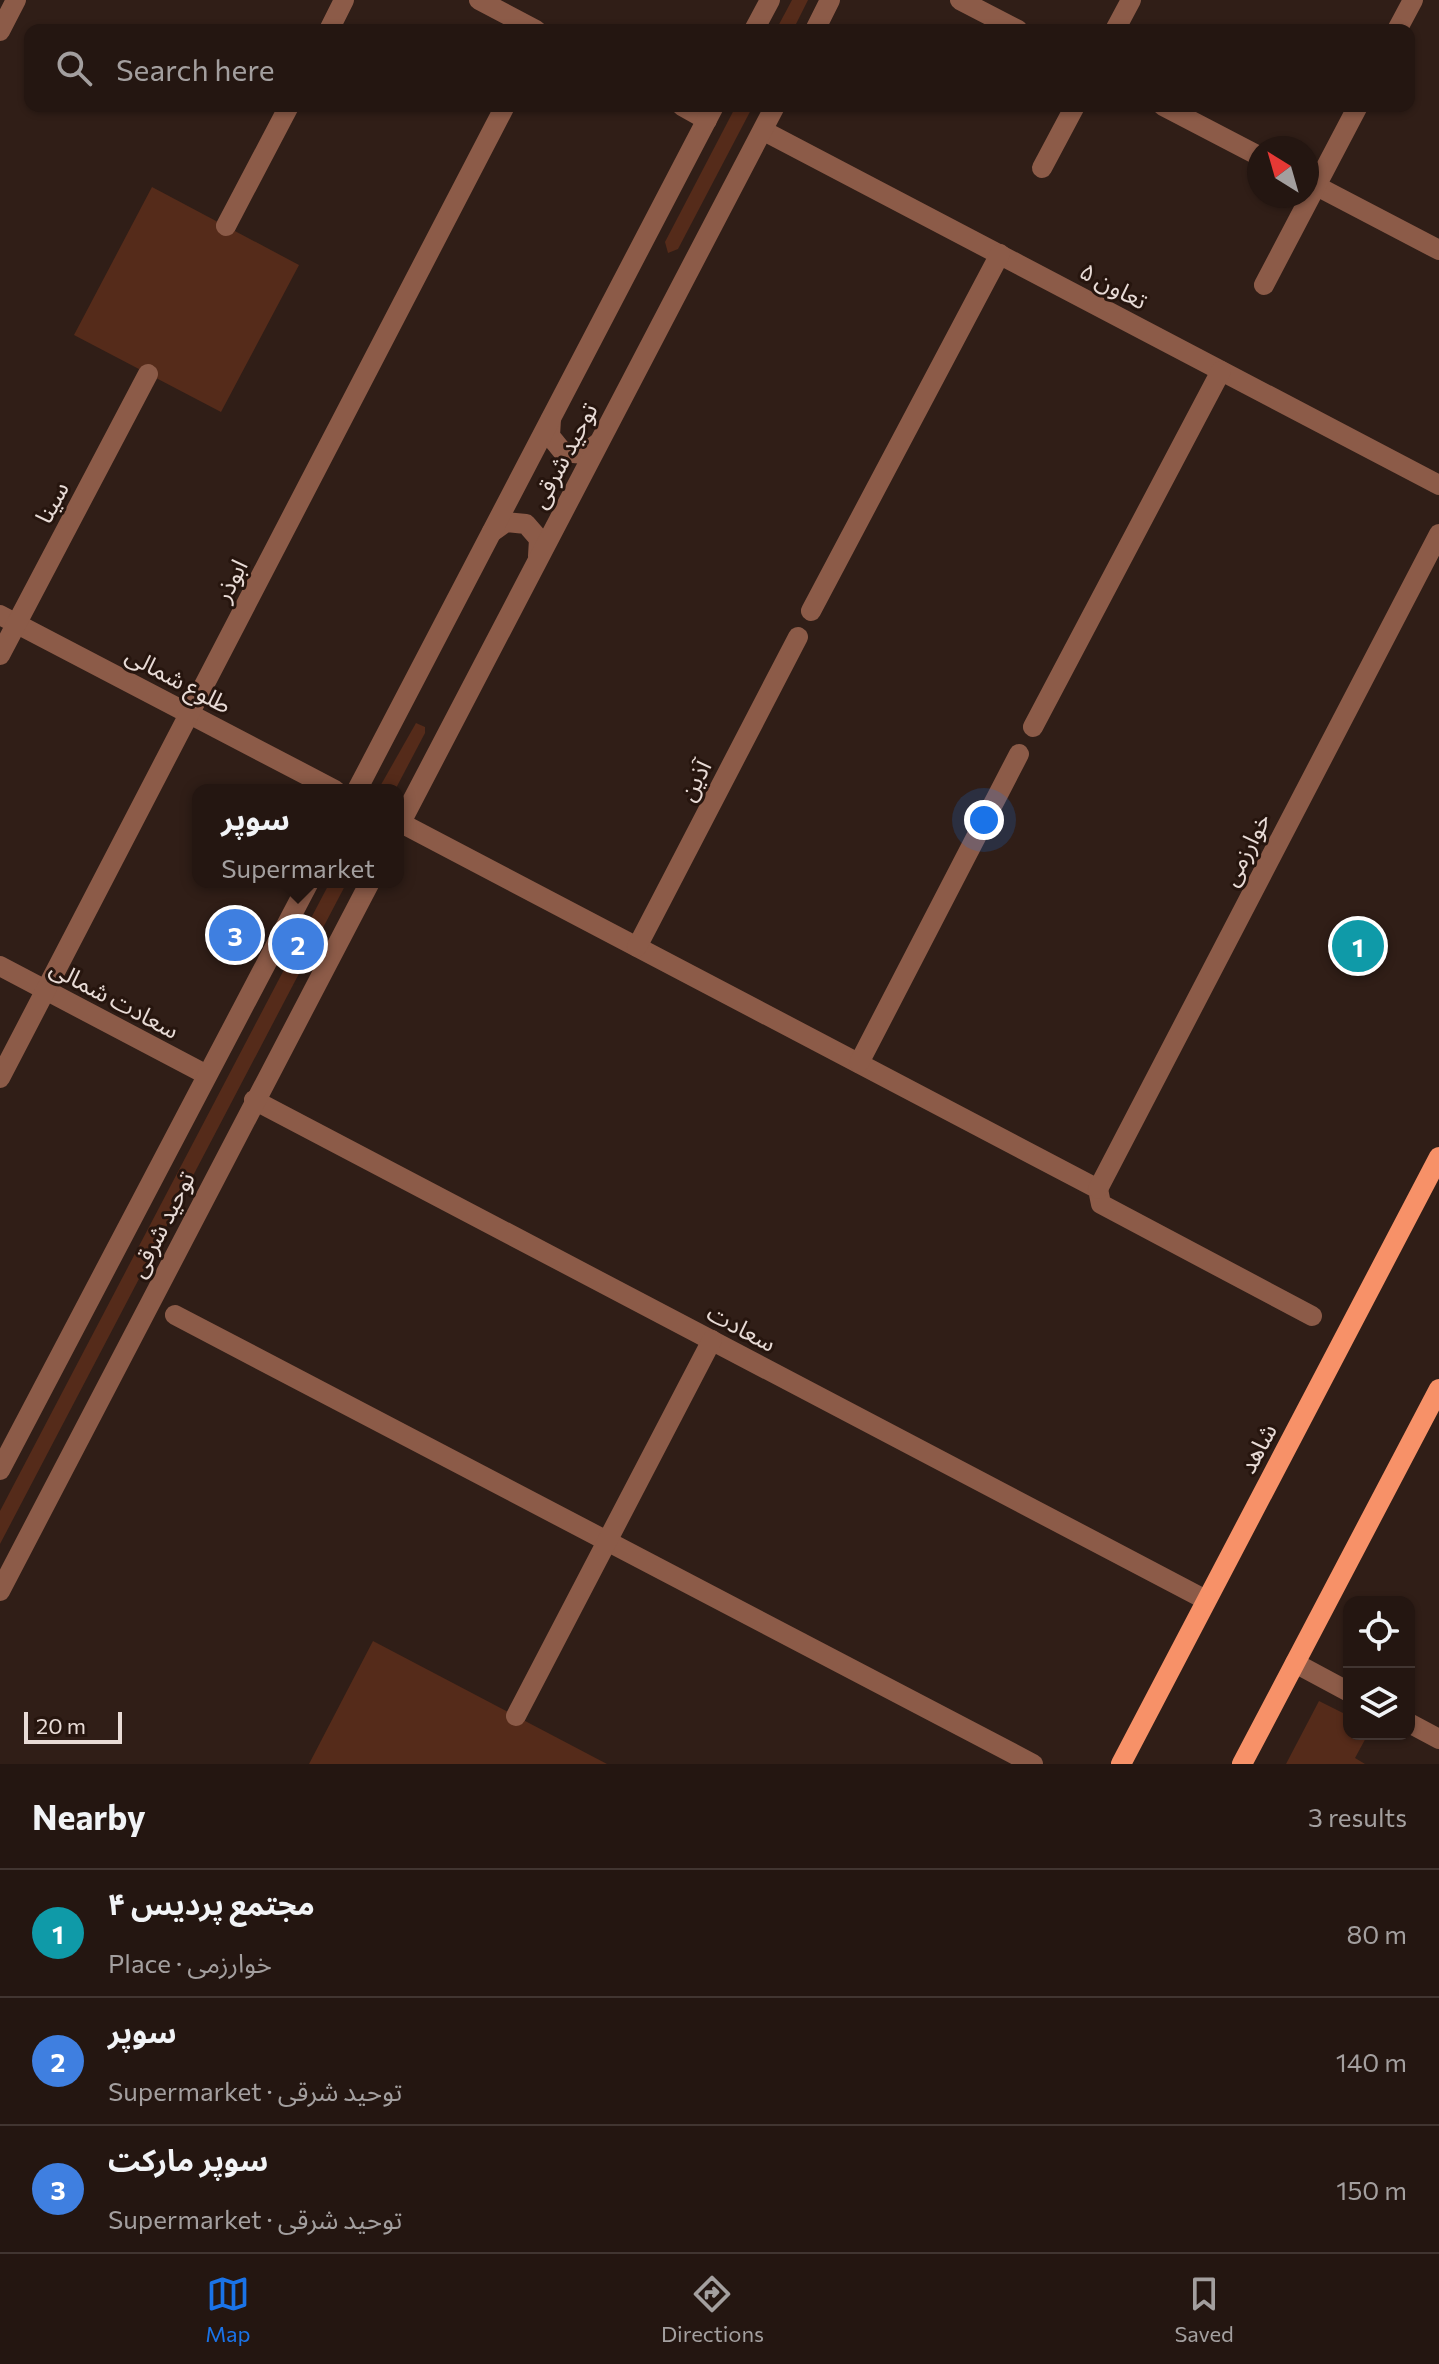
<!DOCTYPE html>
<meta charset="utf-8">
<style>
:root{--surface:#241611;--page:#30231f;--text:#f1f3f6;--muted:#a39f9f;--line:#413531;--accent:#1a73e8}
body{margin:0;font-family:Commissioner,"Noto Sans Arabic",sans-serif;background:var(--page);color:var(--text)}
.controls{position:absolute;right:24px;bottom:24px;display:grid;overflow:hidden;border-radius:16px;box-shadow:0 2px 6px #0004}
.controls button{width:72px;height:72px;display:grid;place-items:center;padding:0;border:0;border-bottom:2px solid var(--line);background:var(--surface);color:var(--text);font:40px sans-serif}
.compass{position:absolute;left:1247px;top:136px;width:72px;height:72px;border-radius:50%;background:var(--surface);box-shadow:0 2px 6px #0004;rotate:323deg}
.scale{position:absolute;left:24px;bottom:20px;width:98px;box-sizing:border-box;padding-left:8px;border:4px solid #e8dbd6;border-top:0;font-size:22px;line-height:28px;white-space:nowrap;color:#e8dbd6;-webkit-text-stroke:6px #26150e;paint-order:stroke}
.you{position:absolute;left:984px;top:820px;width:28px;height:28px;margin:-20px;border:6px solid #fff;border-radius:50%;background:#1a73e8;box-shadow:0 0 0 12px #1a73e833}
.badge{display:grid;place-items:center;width:52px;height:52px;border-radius:50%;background:var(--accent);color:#fff;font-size:26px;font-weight:700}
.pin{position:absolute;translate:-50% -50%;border:4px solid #fff;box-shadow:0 2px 8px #0006}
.popup{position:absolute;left:192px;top:784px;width:212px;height:104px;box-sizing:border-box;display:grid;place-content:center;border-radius:16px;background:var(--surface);filter:drop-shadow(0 2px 6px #0005);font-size:26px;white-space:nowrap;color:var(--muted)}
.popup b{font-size:30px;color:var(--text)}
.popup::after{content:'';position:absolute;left:50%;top:100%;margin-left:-16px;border:16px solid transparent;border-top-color:var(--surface)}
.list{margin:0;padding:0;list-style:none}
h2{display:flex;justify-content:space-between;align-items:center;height:104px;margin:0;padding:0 32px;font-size:34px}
h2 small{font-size:26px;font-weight:400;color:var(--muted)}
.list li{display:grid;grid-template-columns:52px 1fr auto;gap:24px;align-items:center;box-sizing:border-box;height:128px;padding:0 32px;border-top:2px solid var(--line)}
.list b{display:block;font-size:30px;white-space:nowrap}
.list p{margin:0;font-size:26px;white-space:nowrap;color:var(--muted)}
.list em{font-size:26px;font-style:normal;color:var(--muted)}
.icon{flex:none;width:44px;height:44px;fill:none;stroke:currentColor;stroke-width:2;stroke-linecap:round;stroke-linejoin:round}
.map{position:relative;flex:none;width:1439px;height:1764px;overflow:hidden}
.search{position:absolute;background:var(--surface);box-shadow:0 2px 6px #0004;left:24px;right:24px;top:24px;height:88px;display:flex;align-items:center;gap:20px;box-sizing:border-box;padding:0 28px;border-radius:16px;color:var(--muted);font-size:30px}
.sheet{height:488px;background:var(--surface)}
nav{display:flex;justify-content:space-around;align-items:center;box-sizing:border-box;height:112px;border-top:2px solid var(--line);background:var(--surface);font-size:22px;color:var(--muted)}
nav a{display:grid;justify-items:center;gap:4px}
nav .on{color:var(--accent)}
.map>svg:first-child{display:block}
</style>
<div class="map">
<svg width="1439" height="1764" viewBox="0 0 1439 1764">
<rect width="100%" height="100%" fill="#301e17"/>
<!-- green -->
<g fill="#552b1a">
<path d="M792 0H808L793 30H776Z"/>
<path d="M736 106H753L678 249 668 253 665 242Z"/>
<path d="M152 187 299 265 221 412 74 335Z"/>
<path d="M416 723 425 727V733L395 790H378Z"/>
<path d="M330 882H347L0 1544V1511Z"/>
<path d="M373 1641 607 1764H309Z"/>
<path d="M1319 1701 1349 1716V1734H1368L1355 1758 1365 1764H1286Z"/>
</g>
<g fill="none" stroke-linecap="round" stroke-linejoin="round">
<!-- minor -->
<g stroke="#8c5b48" stroke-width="20">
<path d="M479 0 536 30"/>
<path d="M960 0 1018 30"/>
<path d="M329 30 344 0"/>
<path d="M754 30 770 0"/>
<path d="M815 30 830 0"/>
<path d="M1115 30 1131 0"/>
<path d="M1397 30 1413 0"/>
<path d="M0 31 16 0"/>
<path d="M682 106 707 120"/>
<path d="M1163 106 1259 156"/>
<path d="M764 131 1439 485"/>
<path d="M1042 168 1075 106"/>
<path d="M1307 181 1439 250"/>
<path d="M226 226 289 106"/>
<path d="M1264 285 1358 106"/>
<path d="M551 419 550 436 563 452 584 454 597 444"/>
<path d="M492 532 506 522 526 524 539 539 538 556"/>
<path d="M811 611 1000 254"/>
<path d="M0 615 335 790"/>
<path d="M0 655 148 374"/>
<path d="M1033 727 1221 371"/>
<path d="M357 790 714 106"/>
<path d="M401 823 1098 1189 1101 1204 1312 1316"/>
<path d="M398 828 775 106"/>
<path d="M637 947 798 637"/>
<path d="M0 966 207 1075"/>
<path d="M859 1063 1019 754"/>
<path d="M0 1078 505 106"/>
<path d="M254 1100 1206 1600"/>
<path d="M1098 1189 1439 534"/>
<path d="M175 1315 1033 1764"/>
<path d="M0 1470 309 882"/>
<path d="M0 1591 370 882"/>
<path d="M1295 1663 1349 1692"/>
<path d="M516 1716 712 1340"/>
<path d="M1409 1723 1439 1739"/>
</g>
<!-- major -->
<g stroke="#f79168" stroke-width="20">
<path d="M1121 1764 1439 1157"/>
<path d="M1242 1764 1439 1389"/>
</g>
</g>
<g text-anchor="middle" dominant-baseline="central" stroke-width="6" stroke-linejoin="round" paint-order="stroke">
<!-- street labels -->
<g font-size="24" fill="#e8dbd6" stroke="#26150e">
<text transform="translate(1114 285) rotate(28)">تعاون ۵</text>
<text transform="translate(563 455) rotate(-62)">توحید شرقی</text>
<text transform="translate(51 502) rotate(-62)">سینا</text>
<text transform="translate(230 580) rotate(-63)">ابوذر</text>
<text transform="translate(179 679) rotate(28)">طلوع شمالی</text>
<text transform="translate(694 780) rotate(-63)">آذین</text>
<text transform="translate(1245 849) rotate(-63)">خوارزمی</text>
<text transform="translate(115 998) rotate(28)">سعادت شمالی</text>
<text transform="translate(161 1224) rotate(-63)">توحید شرقی</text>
<text transform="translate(742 1327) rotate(28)">سعادت</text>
<text transform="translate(1257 1448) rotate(-62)">شاهد</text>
</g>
</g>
</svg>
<div class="controls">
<button><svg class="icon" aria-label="locate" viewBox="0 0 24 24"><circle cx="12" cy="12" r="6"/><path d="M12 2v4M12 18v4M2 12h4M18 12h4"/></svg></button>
<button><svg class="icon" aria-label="layers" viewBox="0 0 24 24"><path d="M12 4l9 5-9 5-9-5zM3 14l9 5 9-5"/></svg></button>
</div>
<svg class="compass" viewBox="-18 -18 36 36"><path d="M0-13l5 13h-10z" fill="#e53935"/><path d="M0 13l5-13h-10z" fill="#a39f9f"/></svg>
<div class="scale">20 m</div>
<div class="you"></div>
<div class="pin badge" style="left:1358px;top:946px;background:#0f9aa8">1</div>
<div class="pin badge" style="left:298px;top:944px;background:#3f7fe0">2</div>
<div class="popup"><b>سوپر</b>Supermarket</div>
<div class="pin badge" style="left:235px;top:935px;background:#3f7fe0">3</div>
<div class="search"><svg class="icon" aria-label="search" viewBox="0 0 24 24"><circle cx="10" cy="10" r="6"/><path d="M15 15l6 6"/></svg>Search here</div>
</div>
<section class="sheet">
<h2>Nearby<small>3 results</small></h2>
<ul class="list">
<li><span class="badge" style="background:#0f9aa8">1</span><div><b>مجتمع پردیس ۴</b><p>Place · خوارزمی</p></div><em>80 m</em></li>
<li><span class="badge" style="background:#3f7fe0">2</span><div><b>سوپر</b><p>Supermarket · توحید شرقی</p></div><em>140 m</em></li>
<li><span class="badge" style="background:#3f7fe0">3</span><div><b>سوپر مارکت</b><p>Supermarket · توحید شرقی</p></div><em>150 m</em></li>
</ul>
</section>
<nav>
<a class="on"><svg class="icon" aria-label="map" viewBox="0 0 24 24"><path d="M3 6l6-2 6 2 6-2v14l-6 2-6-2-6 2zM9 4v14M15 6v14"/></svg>Map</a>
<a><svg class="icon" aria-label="directions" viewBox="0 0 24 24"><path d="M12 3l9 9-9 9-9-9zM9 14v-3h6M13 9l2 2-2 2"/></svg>Directions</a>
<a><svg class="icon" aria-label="saved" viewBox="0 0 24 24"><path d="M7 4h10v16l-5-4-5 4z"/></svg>Saved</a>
</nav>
